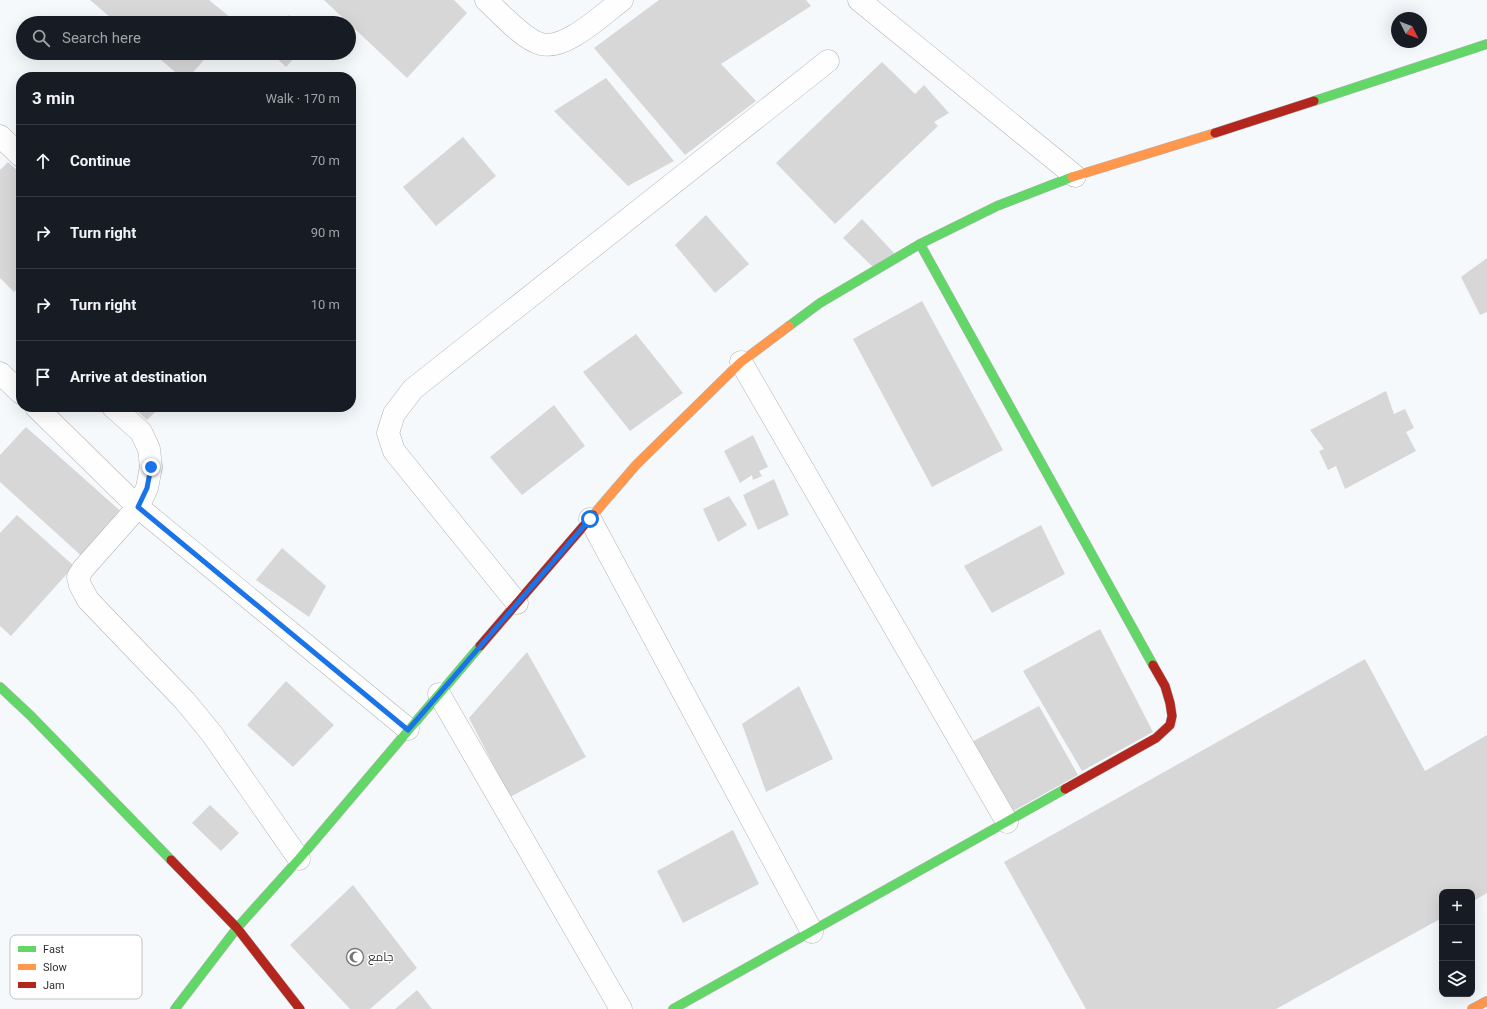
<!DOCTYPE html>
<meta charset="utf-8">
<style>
:root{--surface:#171b24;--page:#242831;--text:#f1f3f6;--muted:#9ea1a6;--line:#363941}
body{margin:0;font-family:Roboto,Cairo,sans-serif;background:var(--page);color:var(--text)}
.controls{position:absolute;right:12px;bottom:12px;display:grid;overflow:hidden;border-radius:8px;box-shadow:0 4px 16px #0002}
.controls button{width:36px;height:36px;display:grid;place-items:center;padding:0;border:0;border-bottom:1px solid var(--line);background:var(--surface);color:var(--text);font:20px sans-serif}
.compass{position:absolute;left:1391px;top:12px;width:36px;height:36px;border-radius:50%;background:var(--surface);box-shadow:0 4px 16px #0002;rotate:132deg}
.stop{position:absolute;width:12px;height:12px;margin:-9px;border:3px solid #1a73e8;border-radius:50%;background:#fff}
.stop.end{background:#1a73e8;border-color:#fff;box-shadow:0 1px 4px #0008}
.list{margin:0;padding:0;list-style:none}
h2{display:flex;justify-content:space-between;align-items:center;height:52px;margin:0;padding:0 16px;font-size:17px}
h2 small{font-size:13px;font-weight:400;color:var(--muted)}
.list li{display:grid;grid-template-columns:26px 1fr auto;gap:12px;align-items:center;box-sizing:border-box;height:72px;padding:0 16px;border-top:1px solid var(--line)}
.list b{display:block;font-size:15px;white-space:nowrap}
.list em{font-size:13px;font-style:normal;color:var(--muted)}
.icon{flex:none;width:22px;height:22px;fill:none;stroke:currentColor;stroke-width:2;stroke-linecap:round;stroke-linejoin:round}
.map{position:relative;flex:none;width:1487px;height:1009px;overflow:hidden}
.search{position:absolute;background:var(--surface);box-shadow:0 4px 16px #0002;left:16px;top:16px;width:340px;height:44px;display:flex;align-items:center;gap:10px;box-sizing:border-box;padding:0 14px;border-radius:22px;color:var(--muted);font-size:15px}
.panel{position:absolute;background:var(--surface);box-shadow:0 4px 16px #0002;left:16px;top:72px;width:340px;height:340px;border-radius:16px}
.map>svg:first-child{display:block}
</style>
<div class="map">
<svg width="1487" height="1009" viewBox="0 0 1487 1009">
<rect width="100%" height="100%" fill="#f6f9fb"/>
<!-- building -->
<g fill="#d7d7d8">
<path d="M90 0H209L237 23H117Z"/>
<path d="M324 0H454L467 13 407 78Z"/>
<path d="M659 0H806L811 6 721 64 756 101 685 155 594 48Z"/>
<path d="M289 15 298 23H281Z"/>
<path d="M153 53H210L189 77H181Z"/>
<path d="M271 53H299L286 67Z"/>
<path d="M882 62 915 94 924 85 949 113 934 122 938 126 835 224 776 163Z"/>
<path d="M606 78 674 161 628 186 554 111Z"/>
<path d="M463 137 496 176 436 226 403 187Z"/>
<path d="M8 162 21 174V285L14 292 0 278V170Z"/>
<path d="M706 215 749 264 715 293 675 245Z"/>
<path d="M862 219 895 254 873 267 843 238Z"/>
<path d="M1487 258V312L1480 315 1461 277Z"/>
<path d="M922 301 1003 450 932 487 853 339Z"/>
<path d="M636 334 683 393 630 431 583 372Z"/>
<path d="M1386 391 1394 414 1405 409 1414 428 1406 432 1416 451 1345 489 1336 466 1328 470 1319 451 1324 449 1310 430Z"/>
<path d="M554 405 585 446 522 495 490 457Z"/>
<path d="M133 407H160L147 420Z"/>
<path d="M26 427 126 516 86 560 0 482V455Z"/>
<path d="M753 435 768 467 759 471 762 476 753 480 752 475 740 483 724 451Z"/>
<path d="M774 479 789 515 758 530 743 495Z"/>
<path d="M729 496 747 525 718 542 703 509Z"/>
<path d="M17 515 74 566 11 636 0 626V533Z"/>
<path d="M1041 525 1065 574 992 613 964 566Z"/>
<path d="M282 548 326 586 309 617 256 580Z"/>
<path d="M1100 629 1153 732 1082 771 1023 671Z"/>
<path d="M527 652 586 757 510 797 469 718Z"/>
<path d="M1365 659 1425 771 1487 735V893L1472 902V892H1442V918L1276 1009H1086L1004 862Z"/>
<path d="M286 681 334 725 293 767 247 725Z"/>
<path d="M799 686 833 759 766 792 742 724Z"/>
<path d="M1039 706 1078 775 1008 814 968 744Z"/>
<path d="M210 805 239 833 221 851 192 823Z"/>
<path d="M733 830 759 884 683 923 657 871Z"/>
<path d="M353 885 417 968 370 1009H350L290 945Z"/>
<path d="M417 990 432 1009H395Z"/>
</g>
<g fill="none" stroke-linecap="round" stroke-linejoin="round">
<!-- street casing -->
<g stroke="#b2b4b6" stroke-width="23">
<g id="street">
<path d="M486 0C499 12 524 40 541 44 565 51 603 14 622 0"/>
<path d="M859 0 1075 176"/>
<path d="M0 136 21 156"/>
<path d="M741 362 1007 822"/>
<path d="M0 373 21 393"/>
<path d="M36 407 138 507 408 729"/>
<path d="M113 407 141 432 149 449 151 467 147 488 138 507 83 569 78 577 80 585 88 600 185 701 212 734 299 859"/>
<path d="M590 519 812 932"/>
<path d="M517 603 394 451 388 433 394 414 413 389 828 61"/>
<path d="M439 694 621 1009"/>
</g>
</g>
<!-- fast casing -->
<g stroke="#b2b4b6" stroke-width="10">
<g id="fast">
<path d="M1314 101 1487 44"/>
<path d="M920 244 1153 665"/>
<path d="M789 326 820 303 920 244 997 206 1072 177"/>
<path d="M0 687 31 716 171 860"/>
<path d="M175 1009 237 928 299 859 480 646"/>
<path d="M673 1009 1065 789"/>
</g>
</g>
<!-- slow casing -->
<g stroke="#b2b4b6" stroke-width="10">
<g id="slow">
<path d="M1072 177 1215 133"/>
<path d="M593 515 636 465 741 362 789 326"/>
<path d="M1472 1009 1487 1001"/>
</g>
</g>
<!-- jam casing -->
<g stroke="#b2b4b6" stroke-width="10">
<g id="jam">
<path d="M1215 133 1314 101"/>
<path d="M480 646 593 515"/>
<path d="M1065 789 1156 738 1170 725 1172 716 1170 703 1165 686 1153 665"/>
<path d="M171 860 237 928 300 1009"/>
</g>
</g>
<!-- street -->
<use href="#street" stroke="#fefefe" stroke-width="22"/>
<!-- fast -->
<use href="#fast" stroke="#63d668" stroke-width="9"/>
<!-- slow -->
<use href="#slow" stroke="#ff974d" stroke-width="9"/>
<!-- jam -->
<use href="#jam" stroke="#b3261e" stroke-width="9"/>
</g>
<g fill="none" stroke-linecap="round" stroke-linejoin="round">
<!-- route -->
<path stroke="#1a73e8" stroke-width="5" d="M151 467 147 488 138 507 408 730 590 519"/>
</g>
<!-- icons -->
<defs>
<g id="mosque-ring" transform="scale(0.9)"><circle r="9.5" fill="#fff" stroke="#737677" stroke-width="1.5"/><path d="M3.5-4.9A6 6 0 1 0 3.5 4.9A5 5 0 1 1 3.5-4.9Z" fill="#737677"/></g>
</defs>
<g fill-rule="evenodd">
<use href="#mosque-ring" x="355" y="957"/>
</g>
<g text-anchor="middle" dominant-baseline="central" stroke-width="3" stroke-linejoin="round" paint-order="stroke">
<!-- poi labels -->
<g font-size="12" fill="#2d2f30" stroke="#fff" text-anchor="start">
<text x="368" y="957">جامع</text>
</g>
</g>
<!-- legend -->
<rect x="10" y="935" width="132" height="64" rx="6" fill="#fff" stroke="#c0c1c1" stroke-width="1"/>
<rect x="18" y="946" width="18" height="6" fill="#63d668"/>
<rect x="18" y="964" width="18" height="6" fill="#ff974d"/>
<rect x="18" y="982" width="18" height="6" fill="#b3261e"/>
<g font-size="11" fill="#2d2f30">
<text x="43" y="953">Fast</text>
<text x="43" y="971">Slow</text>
<text x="43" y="989">Jam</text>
</g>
</svg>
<div class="controls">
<button>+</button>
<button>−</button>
<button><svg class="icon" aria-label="layers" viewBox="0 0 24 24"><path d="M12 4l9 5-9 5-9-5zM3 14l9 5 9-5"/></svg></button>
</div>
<svg class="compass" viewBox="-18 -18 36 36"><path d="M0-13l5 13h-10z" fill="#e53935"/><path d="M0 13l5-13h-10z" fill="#9ea1a6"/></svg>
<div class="stop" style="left:590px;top:519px"></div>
<div class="stop end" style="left:151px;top:467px"></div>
<div class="search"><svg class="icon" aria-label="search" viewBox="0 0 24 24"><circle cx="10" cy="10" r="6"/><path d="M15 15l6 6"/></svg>Search here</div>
<section class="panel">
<h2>3 min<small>Walk · 170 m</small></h2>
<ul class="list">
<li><svg class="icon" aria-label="ahead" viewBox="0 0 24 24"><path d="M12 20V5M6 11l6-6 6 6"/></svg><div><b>Continue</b></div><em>70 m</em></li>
<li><svg class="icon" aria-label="right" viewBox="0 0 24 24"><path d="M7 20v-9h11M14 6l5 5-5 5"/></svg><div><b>Turn right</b></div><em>90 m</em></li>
<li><svg class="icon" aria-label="right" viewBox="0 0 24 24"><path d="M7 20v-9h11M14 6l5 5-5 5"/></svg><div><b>Turn right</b></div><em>10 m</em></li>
<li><svg class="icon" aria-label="arrive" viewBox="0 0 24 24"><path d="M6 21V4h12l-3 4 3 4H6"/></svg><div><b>Arrive at destination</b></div></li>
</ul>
</section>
</div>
